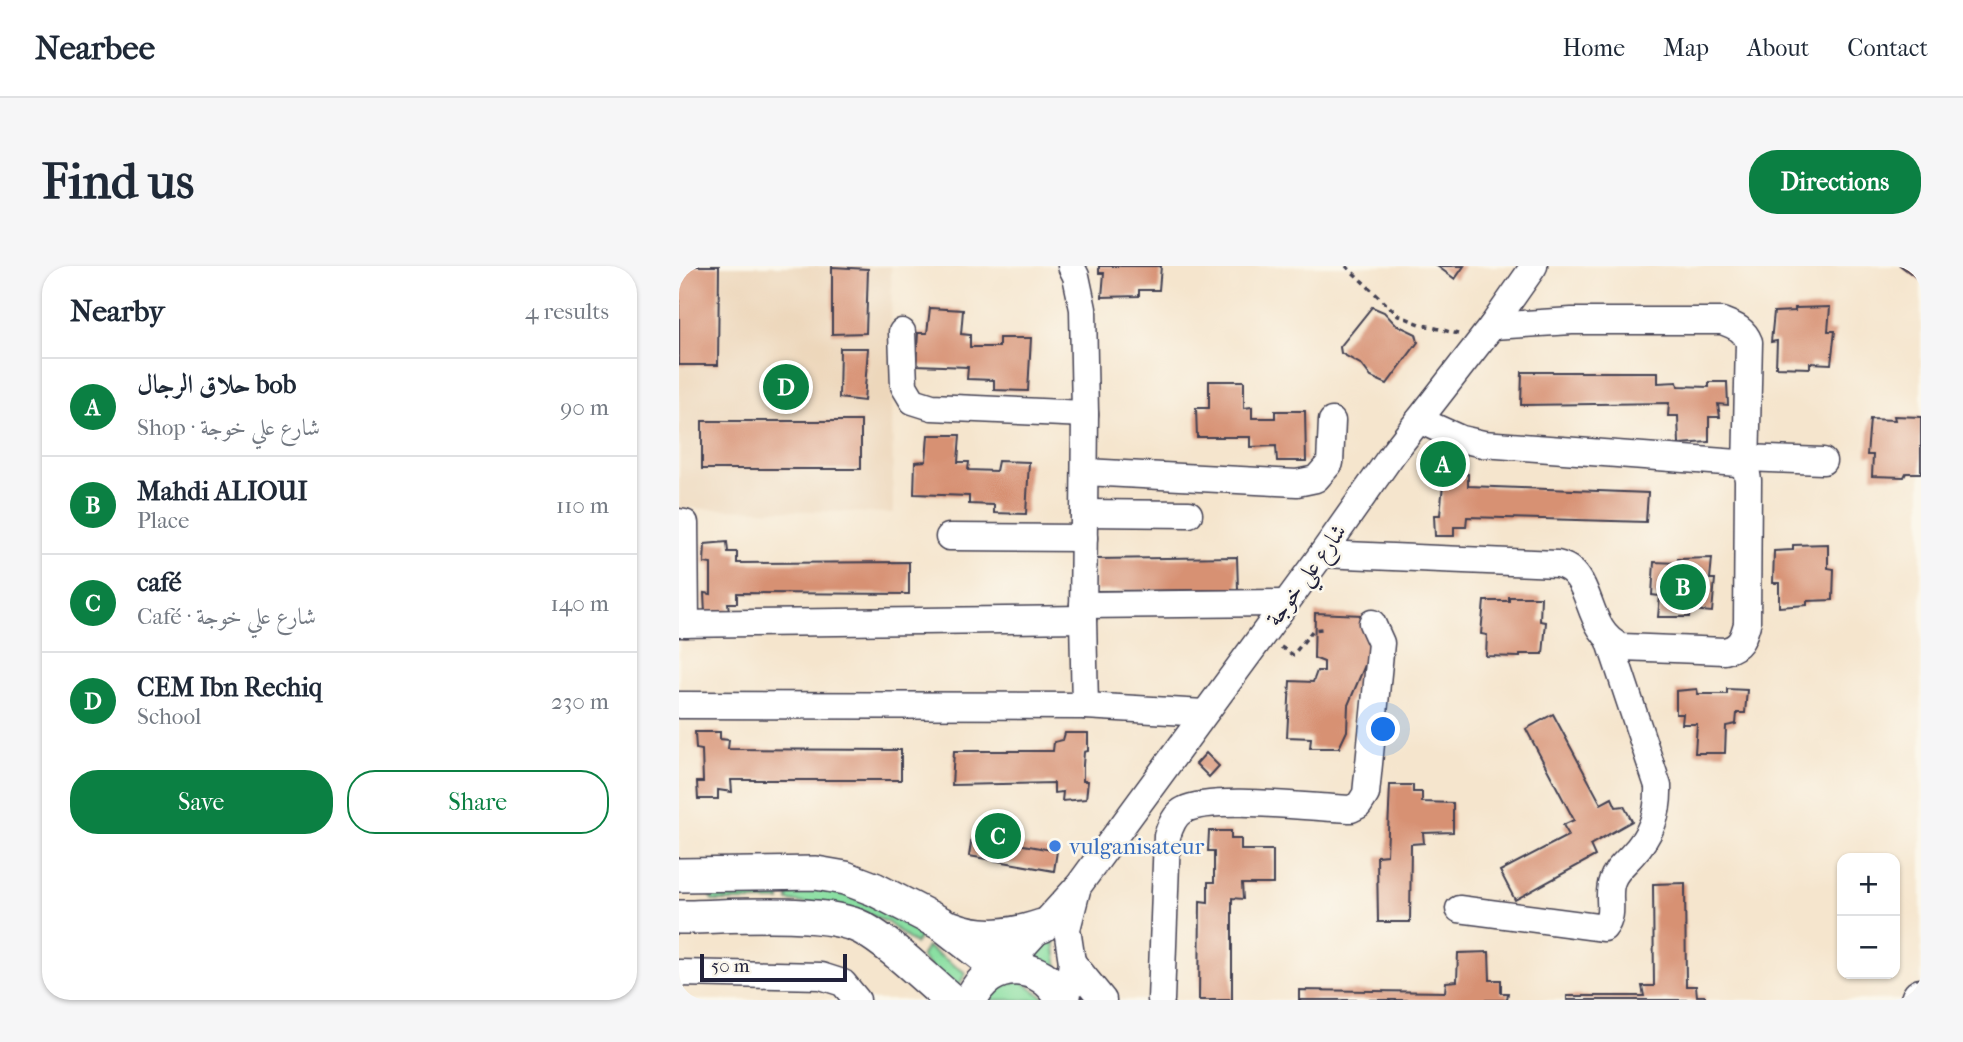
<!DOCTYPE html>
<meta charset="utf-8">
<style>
:root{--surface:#fff;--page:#f6f6f7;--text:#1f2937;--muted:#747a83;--line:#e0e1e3;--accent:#0b8043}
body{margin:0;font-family:"IM FELL French Canon",Amiri,serif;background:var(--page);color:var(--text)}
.controls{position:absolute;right:21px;bottom:21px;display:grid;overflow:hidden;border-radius:14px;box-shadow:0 2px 5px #0004}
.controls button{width:63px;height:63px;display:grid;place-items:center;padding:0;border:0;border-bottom:2px solid var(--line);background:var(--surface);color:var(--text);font:35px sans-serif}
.scale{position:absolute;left:21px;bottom:18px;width:147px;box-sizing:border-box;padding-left:7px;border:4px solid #22223b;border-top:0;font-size:19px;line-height:24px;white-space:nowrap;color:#22223b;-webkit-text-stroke:5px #fbf7ec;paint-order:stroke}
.you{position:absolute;left:705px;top:464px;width:24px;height:24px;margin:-18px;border:5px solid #fff;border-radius:50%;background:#1a73e8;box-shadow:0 0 0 10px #1a73e833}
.badge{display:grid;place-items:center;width:46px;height:46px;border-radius:50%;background:var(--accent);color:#fff;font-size:23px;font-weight:700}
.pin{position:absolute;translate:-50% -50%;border:4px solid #fff;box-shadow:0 2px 7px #0006}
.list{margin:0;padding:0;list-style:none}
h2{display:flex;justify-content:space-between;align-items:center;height:91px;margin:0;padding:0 28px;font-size:30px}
h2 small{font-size:23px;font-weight:400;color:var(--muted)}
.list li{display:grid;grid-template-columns:46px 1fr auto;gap:21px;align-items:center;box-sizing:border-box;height:98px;padding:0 28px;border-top:2px solid var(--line)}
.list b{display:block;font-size:26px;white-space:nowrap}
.list p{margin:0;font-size:23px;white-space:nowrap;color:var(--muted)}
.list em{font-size:23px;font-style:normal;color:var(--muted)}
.actions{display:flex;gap:14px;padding:21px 28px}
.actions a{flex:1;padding:16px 0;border:2px solid var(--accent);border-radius:28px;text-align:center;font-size:24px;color:var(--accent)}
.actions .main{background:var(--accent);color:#fff}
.map{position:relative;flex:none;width:1242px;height:734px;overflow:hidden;border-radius:28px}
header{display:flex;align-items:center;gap:42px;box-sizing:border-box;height:98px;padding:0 35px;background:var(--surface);border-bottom:2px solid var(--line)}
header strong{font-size:33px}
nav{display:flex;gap:38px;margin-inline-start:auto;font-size:24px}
.intro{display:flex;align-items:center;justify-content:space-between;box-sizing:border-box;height:168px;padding:0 42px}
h1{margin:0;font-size:49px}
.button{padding:18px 32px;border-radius:28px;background:var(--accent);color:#fff;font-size:24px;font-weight:700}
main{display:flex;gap:42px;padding:0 42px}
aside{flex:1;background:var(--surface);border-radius:28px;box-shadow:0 2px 5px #0004}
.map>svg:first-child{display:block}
</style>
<header>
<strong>Nearbee</strong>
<nav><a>Home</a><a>Map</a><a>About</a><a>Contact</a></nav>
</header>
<div class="intro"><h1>Find us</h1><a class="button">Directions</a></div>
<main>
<aside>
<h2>Nearby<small>4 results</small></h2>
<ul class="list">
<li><span class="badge">A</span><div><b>حلاق الرجال bob</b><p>Shop · شارع علي خوجة</p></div><em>90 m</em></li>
<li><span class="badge">B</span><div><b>Mahdi ALIOUI</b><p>Place</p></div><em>110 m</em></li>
<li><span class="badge">C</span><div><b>café</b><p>Café · شارع علي خوجة</p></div><em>140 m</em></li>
<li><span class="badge">D</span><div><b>CEM Ibn Rechiq</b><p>School</p></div><em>230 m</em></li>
</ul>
<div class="actions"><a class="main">Save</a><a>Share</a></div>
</aside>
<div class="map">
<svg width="1242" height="734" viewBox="0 0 1242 734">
<rect width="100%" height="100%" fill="#fbf7ec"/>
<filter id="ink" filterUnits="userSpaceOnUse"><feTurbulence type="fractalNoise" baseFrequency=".0143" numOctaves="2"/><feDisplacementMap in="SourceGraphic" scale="14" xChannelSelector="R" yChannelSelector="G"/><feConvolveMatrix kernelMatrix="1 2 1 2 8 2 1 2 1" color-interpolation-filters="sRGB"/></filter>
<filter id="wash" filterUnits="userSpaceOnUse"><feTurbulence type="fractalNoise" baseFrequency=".00686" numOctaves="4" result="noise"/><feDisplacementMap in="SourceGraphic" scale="28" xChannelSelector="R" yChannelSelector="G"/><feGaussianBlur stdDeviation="1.57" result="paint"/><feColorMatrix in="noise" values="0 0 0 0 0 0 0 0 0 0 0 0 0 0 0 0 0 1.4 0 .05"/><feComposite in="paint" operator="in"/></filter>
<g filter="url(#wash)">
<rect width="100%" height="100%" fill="#f5e5cd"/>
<!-- built -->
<path fill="#edd7bb" d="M0 0H212L214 247 0 242Z"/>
<!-- green -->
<g fill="#8adfa2" stroke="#56806e" stroke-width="2">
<path d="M101 618V635H34L29 627 30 622Z"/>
<path d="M109 620 159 625 228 654 243 668 236 678 208 656 185 646 109 635Z"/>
<path d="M374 667 379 703 354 692Z"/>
<path d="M248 681 287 707 281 717 279 730 242 691Z"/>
<path d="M341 714 369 734H306L313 723Z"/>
</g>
<g id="blocks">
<!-- building -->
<g fill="#d79173">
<path d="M0 0H40L39 99H0Z"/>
<path d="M420 0H482L480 24H460V30L423 31 425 7H420Z"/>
<path d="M758 0H785L776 13Z"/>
<path d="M1222 0H1242V15Z"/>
<path d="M153 1 189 3 187 67 153 68Z"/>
<path d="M693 41 705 46 716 58 737 68 739 76 708 118 692 111 683 99 662 87 661 81Z"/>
<path d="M1151 41 1149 65H1156L1152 98 1131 97V102L1097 101 1098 75 1092 76 1095 46 1116 45V42Z"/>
<path d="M251 42 284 44 282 68 291 69V81H320V72H352L349 125 315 124V114L288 113 289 101 237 99 239 67H248Z"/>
<path d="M161 82H189L185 135 160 132Z"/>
<path d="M843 106H979V117L998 116 999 120 1030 121V116H1048L1049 139 1039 138 1041 151H1030V176L1000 178 999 150H989L990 137 842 139Z"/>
<path d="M530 115H565V142L573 141V152H596V145H626L627 195H598L597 180 571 181V171H518L517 142H530Z"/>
<path d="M1215 150 1242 151V207H1227L1225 211 1193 210 1194 189H1188L1191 153 1216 154Z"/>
<rect x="23" y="155" width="159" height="48"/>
<path d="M249 169H281L279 196H290L289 204 317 205 319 195 350 196 347 248 315 247V239L290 238V230L235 228 236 196 247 195Z"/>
<path d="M757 199H778V209L789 208V220L969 227 967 256 788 251 787 261H775V270H756L755 249H761L764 218 756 217Z"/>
<path d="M48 276 49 286H58V297L230 296V328L58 327V337H49L50 346 26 347 25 327 32 328V298L25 297 26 278Z"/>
<path d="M1149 278V302L1155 303 1154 334 1128 335V339L1100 341V317H1094L1095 285 1114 284V279Z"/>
<path d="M558 291 559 324 417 325V293Z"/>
<path d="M1033 292 1031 313H1036L1033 346 1011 344 1010 351H979L981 330 973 329 975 296 999 297V293Z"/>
<path d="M830 331H862L861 355 867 356 864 388H841V391L807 390 808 369 802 368 805 335H830Z"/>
<path d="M636 347 684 349 690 351 689 392 669 439 668 465 660 482H631L632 472 608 471 611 415 634 416 638 405H645V396L635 392Z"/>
<path d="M1018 423 1019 428H1048V423L1068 424 1066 447H1058L1057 458 1047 460 1046 487H1016L1018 458H1003L1004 448H997V425Z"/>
<path d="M874 448 922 538 933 532 937 541 945 540 953 555 911 579 916 590 836 634 821 605 890 569 884 559 895 554 847 463Z"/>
<path d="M16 466H41V473L50 474 49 483 222 484V514H52L53 526 39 524V533H19L18 516H24L23 484 17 483Z"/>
<path d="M386 467H409V485L405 486 404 499V515H409L407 533 383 535 384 526 375 527V517L273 519 275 485H374L375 476 384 474Z"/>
<path d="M527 487 540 500 530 511 517 498Z"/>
<path d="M711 519H734V526H743V536L774 537V566L744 567 745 577 732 578 731 656H699L698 590 708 589Z"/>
<path d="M530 565H552V573H562V584H594V618H563L564 633 553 632V734H520L521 635 529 636V616H535V585H529Z"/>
<path d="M293 570 378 585 375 605 290 590Z"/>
<path d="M1006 617 1007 720H1017L1018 730H1026V734H888V730H965L963 720H975L974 618Z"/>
<path d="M810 686 811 714H822V727H829L828 734H620V724L766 726 767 716 778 715 779 687Z"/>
</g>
</g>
</g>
<g filter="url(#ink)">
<use href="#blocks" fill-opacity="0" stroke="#423f51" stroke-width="2"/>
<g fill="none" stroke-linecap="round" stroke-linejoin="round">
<!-- minor casing -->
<g stroke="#423f51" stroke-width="29">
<g id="minor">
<path d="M392 0 397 10 404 43 406 148 404 353 406 440"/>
<path d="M813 60 893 55H1043C1056 60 1065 63 1070 76L1067 203"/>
<path d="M223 66 225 120 234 135 253 141 406 148"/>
<path d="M1067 192 1144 195"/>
<path d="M406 206 618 217 637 213 651 197 653 155"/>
<path d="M405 247 510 248"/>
<path d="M0 256 6 257 7 358"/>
<path d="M270 271 405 272"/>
<path d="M643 288 878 298C917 306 903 364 943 381L1046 385C1062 381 1064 372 1068 358L1069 214 1067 203 1059 197 804 178 782 173 740 154"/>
<path d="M404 339 606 337"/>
<path d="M0 358 404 353"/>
<path d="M0 439 406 440 525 447"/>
<path d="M780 643 925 662C937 647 927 631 933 615 936 605 946 597 953 589 972 569 980 548 979 520L931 376"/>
<path d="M393 696 424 734"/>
<path d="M324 703 400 619 643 288 715 186 813 60 855 0"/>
<path d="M0 707 142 710 164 717 178 734"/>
<path d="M388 734 393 696 388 663 398 624"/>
<path d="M482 734 488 570C491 561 496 548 505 544 533 529 636 542 672 543L680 539 687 528 702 377 693 357"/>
</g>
</g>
<!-- major casing -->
<g stroke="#423f51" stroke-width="36">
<g id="major">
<path d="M0 609 137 607 166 612 195 623 263 658 322 704"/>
<path d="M0 651C46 651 145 642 183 662 211 677 247 713 272 734"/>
<path d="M273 662C303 674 333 670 363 660"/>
<path d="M292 734C309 691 365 694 383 734"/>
</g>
</g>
<!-- highway casing -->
<g stroke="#423f51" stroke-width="41">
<path id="highway" d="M1241 734 1242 732"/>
</g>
<!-- path -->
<g stroke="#423f51" stroke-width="3.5" stroke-dasharray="5 5" stroke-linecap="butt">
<path d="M667 0 719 49 741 58 779 68"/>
<path d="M602 381 614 389 634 364 643 363"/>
</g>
<!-- minor -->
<use href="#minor" stroke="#fff" stroke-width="26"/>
<!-- major -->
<use href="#major" stroke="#fff" stroke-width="33"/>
<!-- highway -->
<use href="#highway" stroke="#fff" stroke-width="38"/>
</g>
</g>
<!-- markers -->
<circle fill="#3f7fe0" stroke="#fbf7ec" stroke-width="2.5" cx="376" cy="580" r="7"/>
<g text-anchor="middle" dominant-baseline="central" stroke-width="5" stroke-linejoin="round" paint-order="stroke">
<!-- street labels -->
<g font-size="23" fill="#22223b" stroke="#fbf7ec">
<text transform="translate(627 309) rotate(-54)">شارع علي خوجة</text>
</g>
<!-- shop labels -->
<g font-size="23" fill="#366cbe" stroke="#fbf7ec" text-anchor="start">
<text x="390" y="580">vulganisateur</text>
</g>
</g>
</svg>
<div class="controls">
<button>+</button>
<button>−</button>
</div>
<div class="scale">50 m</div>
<div class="you"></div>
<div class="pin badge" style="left:764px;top:198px">A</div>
<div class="pin badge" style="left:1004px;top:321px">B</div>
<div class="pin badge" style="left:319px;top:570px">C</div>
<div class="pin badge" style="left:107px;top:121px">D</div>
</div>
</main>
